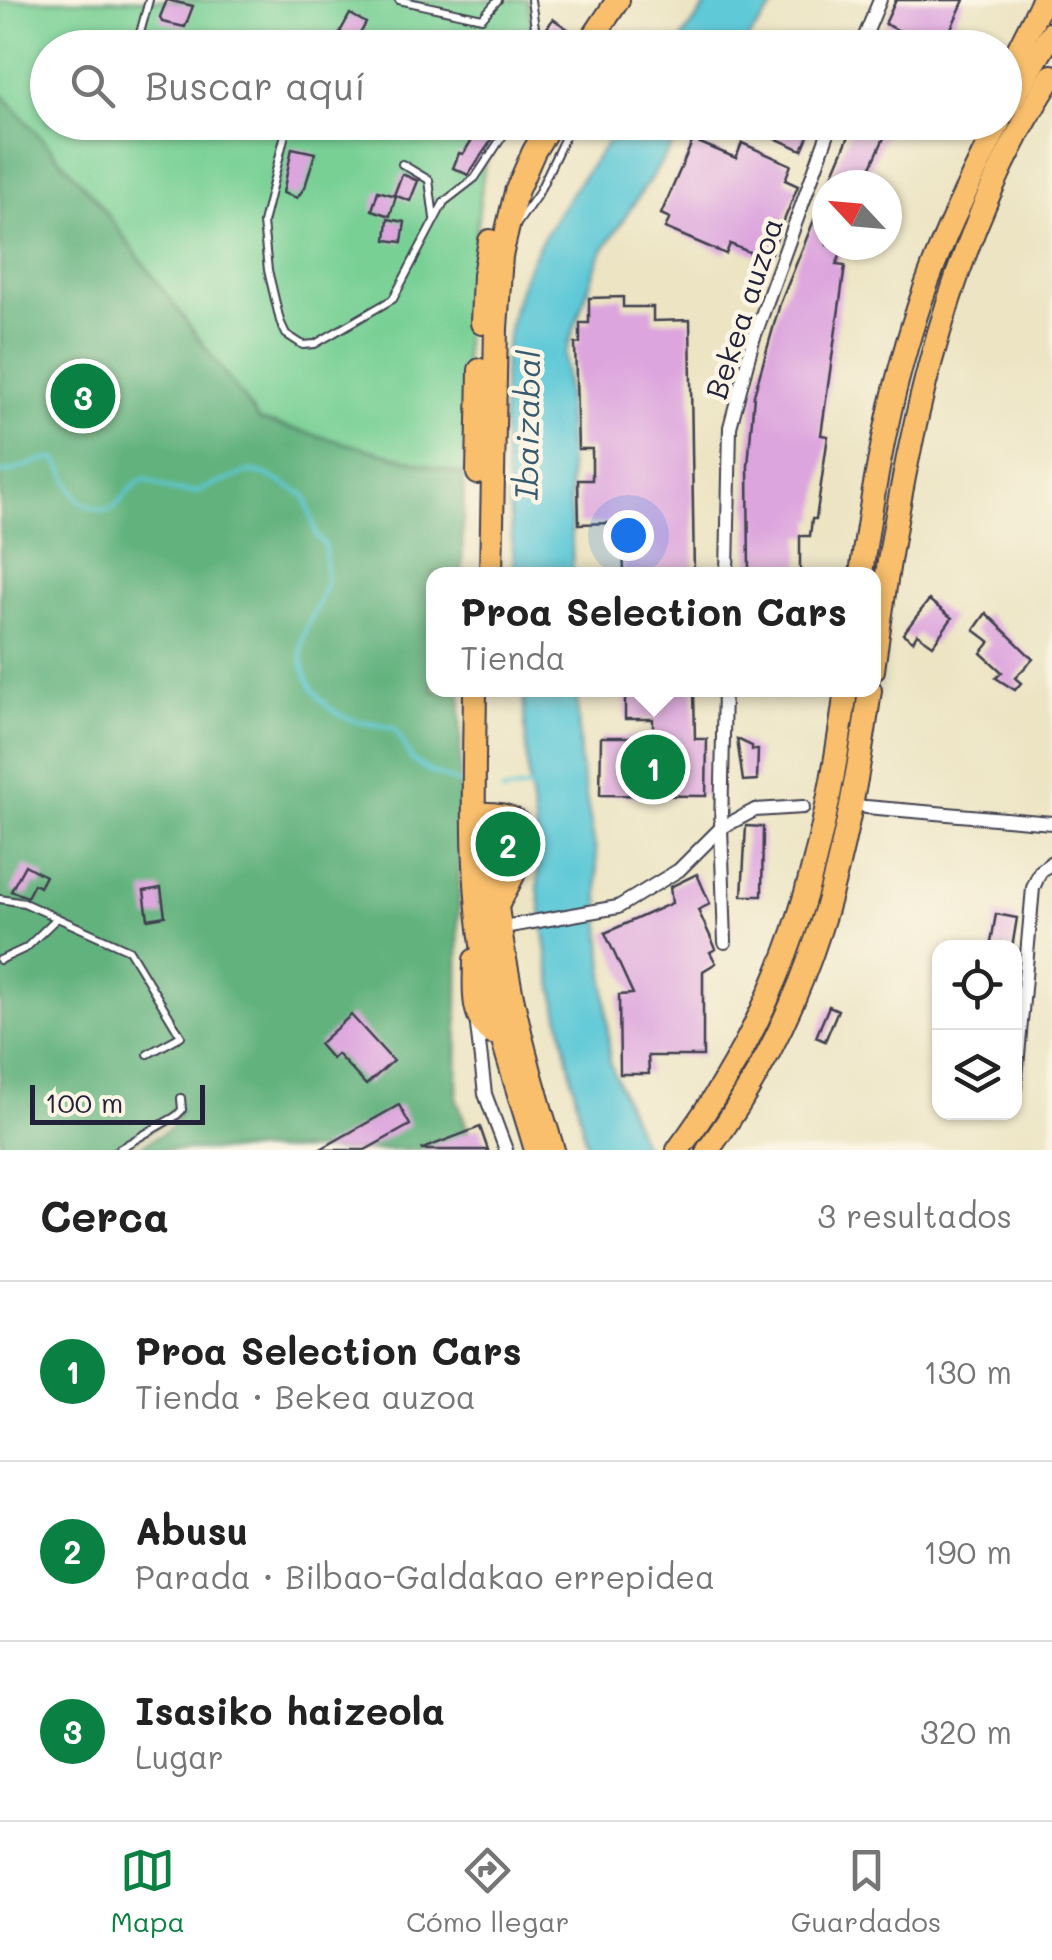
<!DOCTYPE html>
<html lang="es">
<meta charset="utf-8">
<style>
:root{--surface:#fff;--page:#f6f6f6;--text:#222;--muted:#767676;--line:#e0e0e0;--accent:#0b8043}
body{margin:0;font-family:Mali,sans-serif;background:var(--page);color:var(--text)}
.controls{position:absolute;right:30px;bottom:30px;display:grid;overflow:hidden;border-radius:20px;box-shadow:0 2px 8px #0004}
.controls button{width:90px;height:90px;display:grid;place-items:center;padding:0;border:0;border-bottom:2px solid var(--line);background:var(--surface);color:var(--text);font:50px sans-serif}
.compass{position:absolute;left:812px;top:170px;width:90px;height:90px;border-radius:50%;background:var(--surface);box-shadow:0 2px 8px #0004;rotate:296deg}
.scale{position:absolute;left:30px;bottom:25px;width:175px;box-sizing:border-box;padding-left:10px;border:5px solid #22223b;border-top:0;font-size:28px;line-height:35px;white-space:nowrap;color:#22223b;-webkit-text-stroke:8px #fcf5e5;paint-order:stroke}
.you{position:absolute;left:628px;top:535px;width:35px;height:35px;margin:-25px;border:8px solid #fff;border-radius:50%;background:#1a73e8;box-shadow:0 0 0 15px #1a73e833}
.badge{display:grid;place-items:center;width:65px;height:65px;border-radius:50%;background:var(--accent);color:#fff;font-size:32px;font-weight:700}
.pin{position:absolute;translate:-50% -50%;border:5px solid #fff;box-shadow:0 2px 10px #0006}
.popup{position:absolute;left:426px;top:567px;width:455px;height:130px;box-sizing:border-box;display:grid;place-content:center;border-radius:20px;background:var(--surface);filter:drop-shadow(0 2px 8px #0005);font-size:32px;white-space:nowrap;color:var(--muted)}
.popup b{font-size:38px;color:var(--text)}
.popup::after{content:'';position:absolute;left:50%;top:100%;margin-left:-20px;border:20px solid transparent;border-top-color:var(--surface)}
.list{margin:0;padding:0;list-style:none}
h2{display:flex;justify-content:space-between;align-items:center;height:130px;margin:0;padding:0 40px;font-size:42px}
h2 small{font-size:32px;font-weight:400;color:var(--muted)}
.list li{display:grid;grid-template-columns:65px 1fr auto;gap:30px;align-items:center;box-sizing:border-box;height:180px;padding:0 40px;border-top:2px solid var(--line)}
.list b{display:block;font-size:38px;white-space:nowrap}
.list p{margin:0;font-size:32px;white-space:nowrap;color:var(--muted)}
.list em{font-size:32px;font-style:normal;color:var(--muted)}
.icon{flex:none;width:55px;height:55px;fill:none;stroke:currentColor;stroke-width:2;stroke-linecap:round;stroke-linejoin:round}
.map{position:relative;flex:none;width:1052px;height:1150px;overflow:hidden}
.search{position:absolute;background:var(--surface);box-shadow:0 2px 8px #0004;left:30px;right:30px;top:30px;height:110px;display:flex;align-items:center;gap:25px;box-sizing:border-box;padding:0 35px;border-radius:55px;color:var(--muted);font-size:38px}
.sheet{height:670px;background:var(--surface)}
nav{display:flex;justify-content:space-around;align-items:center;box-sizing:border-box;height:140px;border-top:2px solid var(--line);background:var(--surface);font-size:28px;color:var(--muted)}
nav a{display:grid;justify-items:center;gap:5px}
nav .on{color:var(--accent)}
.map>svg:first-child{display:block}
</style>
<div class="map">
<svg width="1052" height="1150" viewBox="0 0 1052 1150">
<rect width="100%" height="100%" fill="#fcf5e5"/>
<filter id="ink" filterUnits="userSpaceOnUse"><feTurbulence type="fractalNoise" baseFrequency=".01" numOctaves="2"/><feDisplacementMap in="SourceGraphic" scale="20" xChannelSelector="R" yChannelSelector="G"/><feConvolveMatrix kernelMatrix="1 2 1 2 8 2 1 2 1" color-interpolation-filters="sRGB"/></filter>
<filter id="wash" filterUnits="userSpaceOnUse"><feTurbulence type="fractalNoise" baseFrequency=".0048" numOctaves="4" result="noise"/><feDisplacementMap in="SourceGraphic" scale="40" xChannelSelector="R" yChannelSelector="G"/><feGaussianBlur stdDeviation="2.25" result="paint"/><feColorMatrix in="noise" values="0 0 0 0 0 0 0 0 0 0 0 0 0 0 0 0 0 1.4 0 .05"/><feComposite in="paint" operator="in"/></filter>
<g filter="url(#wash)">
<rect width="100%" height="100%" fill="#ece4c3"/>
<!-- green -->
<path fill="#78d095" stroke="#4d7968" stroke-width="2.5" d="M0 0H527L536 42 533 47 48 48V122L502 123 484 167 465 326 464 475 259 420 95 198 0 92Z"/>
<!-- forest -->
<path fill="#62b27e" stroke="#426a5c" stroke-width="2.5" d="M0 92 95 198 259 420 464 475 462 574H433V690H461L457 1100 475 1150H135L172 1127 182 1108 176 1116 119 1150H0Z"/>
<!-- water -->
<g fill="#5ec9d7" stroke="#407689" stroke-width="2.5">
<path d="M710 0H779L741 47H676Z"/>
<path d="M622 123H687L600 255 565 354 573 574H515C508 471 484 354 533 257 557 210 591 165 622 123Z"/>
<path d="M523 690H577L580 763 596 853 610 1063 645 1150H587L549 967 538 888 539 850 528 776Z"/>
</g>
<g fill="none" stroke-linecap="round" stroke-linejoin="round">
<!-- stream -->
<g stroke="#5ec9d7" stroke-width="4">
<path d="M0 473C19 473 36 458 56 459 75 484 68 507 108 511 124 503 127 487 144 479L172 490 196 492 248 472 265 474 305 495 317 537 325 545C325 552 327 579 326 583 323 599 310 617 305 632 292 666 317 708 350 719 365 724 380 724 395 729L412 760 429 771 463 785"/>
<path d="M502 792 532 787"/>
</g>
</g>
<g id="blocks">
<!-- building -->
<g fill="#dda5de">
<path d="M167 0 193 6 185 27 162 22 160 17Z"/>
<path d="M896 0H964L942 48H935L885 24Z"/>
<path d="M350 14 366 23 356 41 340 32Z"/>
<path d="M553 19 574 33 564 48H551L544 43 543 34Z"/>
<path d="M738 122H814L802 150Z"/>
<path d="M855 122H891L863 185H828Z"/>
<path d="M478 130 493 138 468 175 453 168 459 153 463 154Z"/>
<path d="M693 140 736 158 742 143 791 165 785 180 798 186 768 260 730 244 726 254 665 228 670 218 661 214Z"/>
<path d="M292 148 315 153 305 187 297 198 283 193Z"/>
<path d="M402 174 418 181 410 201 394 195Z"/>
<path d="M827 188V245H845L836 265 845 266 821 435 828 436 816 519H812L810 536H800V574H749L748 466 754 395 780 304Z"/>
<path d="M378 191 396 196 390 216 372 210Z"/>
<path d="M388 219 405 222 402 242 386 240Z"/>
<path d="M623 297V307H653V321L690 320 694 574H624L623 543H614L613 523 579 524 578 480H592V449H578L575 344 580 343V323H589V298Z"/>
<path d="M929 600 952 618 933 645 917 634 913 641 903 634Z"/>
<path d="M986 613 1033 659 1015 678 1021 683 1015 690 996 678 1002 672 981 653 990 642 974 630Z"/>
<path d="M625 690H694L695 739H707L706 796 600 795 601 737H653V719H625Z"/>
<path d="M737 739 752 746V750H758L757 780 743 781Z"/>
<path d="M746 826 763 827 762 896H742Z"/>
<path d="M25 865 45 876 39 887 34 884 27 897 11 891Z"/>
<path d="M697 874 710 904 698 910 716 949 710 952 716 963 703 971V1056H648L649 1074H620L619 995 633 994 605 933 672 903 670 887Z"/>
<path d="M161 888 165 916 148 919 144 891Z"/>
<path d="M996 914 1017 918 1012 948H990Z"/>
<path d="M829 1006 838 1010 825 1041 816 1037Z"/>
<path d="M351 1015 393 1061 366 1085 337 1054 332 1059 319 1044Z"/>
<path d="M399 1105 410 1125 365 1150H319Z"/>
<path d="M480 1127 488 1150H422V1149Z"/>
</g>
</g>
</g>
<g filter="url(#ink)">
<use href="#blocks" fill-opacity="0" stroke="#403f4f" stroke-width="2.5"/>
<g fill="none" stroke-linecap="round" stroke-linejoin="round">
<!-- service casing -->
<g stroke="#403f4f" stroke-width="10">
<g id="service">
<path d="M399 0 482 18 498 0"/>
<path d="M531 0 538 48"/>
<path d="M136 48 149 0"/>
<path d="M288 122 263 223 268 270 280 321 286 334 303 345 315 344 393 299 444 202 475 178 512 122"/>
<path d="M402 164 429 180 434 218"/>
<path d="M517 224 538 194 572 122"/>
<path d="M0 899 24 903 129 950 181 1036 148 1054"/>
<path d="M0 960 26 948 57 918"/>
<path d="M117 1150 176 1116 182 1110 181 1098"/>
</g>
</g>
<!-- minor casing -->
<g stroke="#403f4f" stroke-width="16">
<g id="minor">
<path d="M860 48 880 0"/>
<path d="M727 574 730 427 753 340 832 122"/>
<path d="M724 690 721 828 725 942"/>
<path d="M866 807 1052 823"/>
<path d="M498 928 618 907 679 870 721 828 755 810 803 807"/>
<path d="M476 1017 485 1094 506 1150"/>
<path d="M1015 1089 1033 888 1040 872 1052 862"/>
</g>
</g>
<!-- trunk casing -->
<g stroke="#403f4f" stroke-width="26">
<g id="trunk">
<path d="M586 48 618 0"/>
<path d="M482 323 484 275 490 241"/>
<path d="M478 473 480 370"/>
<path d="M491 574 496 328 501 256 516 192 534 151 552 122"/>
<path d="M475 690C474 778 470 870 484 958 495 1023 517 1086 536 1150"/>
<path d="M476 814C557 810 517 866 496 908"/>
<path d="M490 826C495 938 519 1043 553 1150"/>
<path d="M475 960C475 985 470 1017 492 1033L510 1027"/>
</g>
</g>
<!-- motorway casing -->
<g stroke="#403f4f" stroke-width="26">
<g id="motorway">
<path d="M1004 78 1043 0"/>
<path d="M1004 113 1052 33"/>
<path d="M861 574C876 465 898 350 941 247 958 205 979 164 999 122"/>
<path d="M873 670C901 465 938 255 1052 76"/>
<path d="M678 1150C786 1005 823 866 846 690"/>
<path d="M708 1150C812 1008 847 860 870 690"/>
</g>
</g>
<!-- service -->
<use href="#service" stroke="#fff" stroke-width="6"/>
<!-- minor -->
<use href="#minor" stroke="#fff" stroke-width="12"/>
<!-- trunk -->
<use href="#trunk" stroke="#f9bf6d" stroke-width="22"/>
<!-- motorway -->
<use href="#motorway" stroke="#f9bf6d" stroke-width="22"/>
</g>
</g>
<g text-anchor="middle" dominant-baseline="central" stroke-width="9" stroke-linejoin="round" paint-order="stroke">
<!-- street labels -->
<g font-size="30" fill="#22223b" stroke="#fcf5e5">
<text transform="translate(743 308) rotate(-72)">Bekea auzoa</text>
</g>
<!-- water labels -->
<g font-size="32" font-style="italic" fill="#375c72" stroke="#fcf5e5">
<text transform="translate(526 425) rotate(-89)">Ibaizabal</text>
</g>
</g>
</svg>
<div class="controls">
<button><svg class="icon" aria-label="locate" viewBox="0 0 24 24"><circle cx="12" cy="12" r="6"/><path d="M12 2v4M12 18v4M2 12h4M18 12h4"/></svg></button>
<button><svg class="icon" aria-label="layers" viewBox="0 0 24 24"><path d="M12 4l9 5-9 5-9-5zM3 14l9 5 9-5"/></svg></button>
</div>
<svg class="compass" viewBox="-18 -18 36 36"><path d="M0-13l5 13h-10z" fill="#e53935"/><path d="M0 13l5-13h-10z" fill="#767676"/></svg>
<div class="scale">100 m</div>
<div class="you"></div>
<div class="pin badge" style="left:653px;top:767px">1</div>
<div class="popup"><b>Proa Selection Cars</b>Tienda</div>
<div class="pin badge" style="left:508px;top:844px">2</div>
<div class="pin badge" style="left:83px;top:396px">3</div>
<div class="search"><svg class="icon" aria-label="search" viewBox="0 0 24 24"><circle cx="10" cy="10" r="6"/><path d="M15 15l6 6"/></svg>Buscar aquí</div>
</div>
<section class="sheet">
<h2>Cerca<small>3 resultados</small></h2>
<ul class="list">
<li><span class="badge">1</span><div><b>Proa Selection Cars</b><p>Tienda · Bekea auzoa</p></div><em>130 m</em></li>
<li><span class="badge">2</span><div><b>Abusu</b><p>Parada · Bilbao-Galdakao errepidea</p></div><em>190 m</em></li>
<li><span class="badge">3</span><div><b>Isasiko haizeola</b><p>Lugar</p></div><em>320 m</em></li>
</ul>
</section>
<nav>
<a class="on"><svg class="icon" aria-label="map" viewBox="0 0 24 24"><path d="M3 6l6-2 6 2 6-2v14l-6 2-6-2-6 2zM9 4v14M15 6v14"/></svg>Mapa</a>
<a><svg class="icon" aria-label="directions" viewBox="0 0 24 24"><path d="M12 3l9 9-9 9-9-9zM9 14v-3h6M13 9l2 2-2 2"/></svg>Cómo llegar</a>
<a><svg class="icon" aria-label="saved" viewBox="0 0 24 24"><path d="M7 4h10v16l-5-4-5 4z"/></svg>Guardados</a>
</nav>
